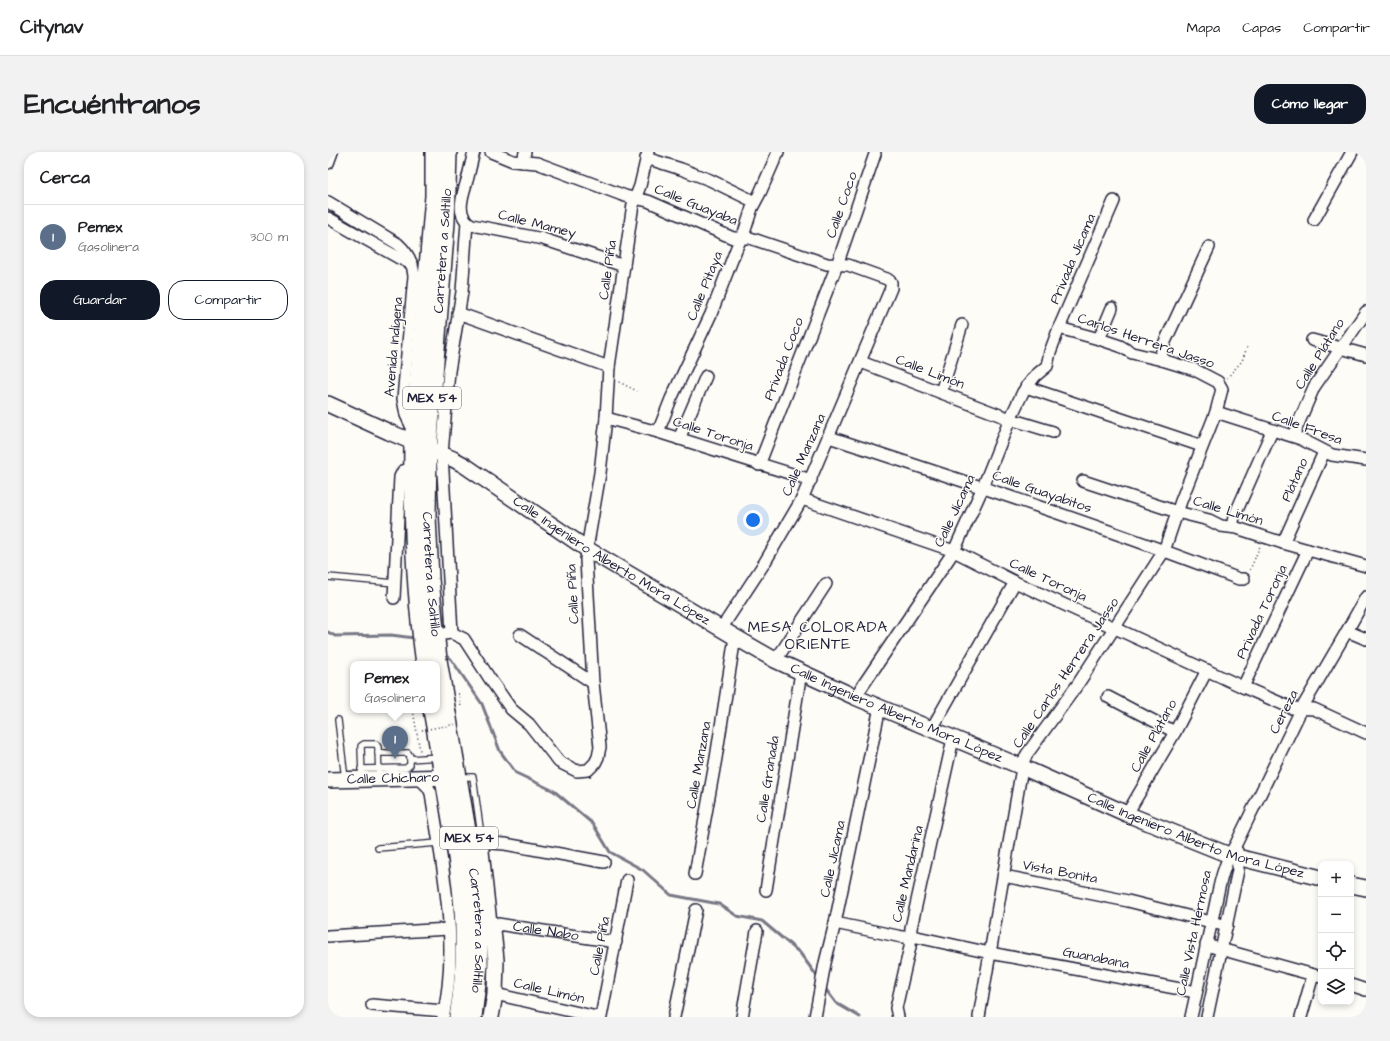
<!DOCTYPE html>
<html lang="es">
<meta charset="utf-8">
<style>
:root{--surface:#fff;--page:#f2f2f2;--text:#202124;--muted:#757577;--line:#e0e0e0;--accent:#111827}
body{margin:0;font-family:"Architects Daughter",sans-serif;background:var(--page);color:var(--text)}
.controls{position:absolute;right:12px;bottom:12px;display:grid;overflow:hidden;border-radius:8px;box-shadow:0 2px 6px #0003}
.controls button{width:36px;height:36px;display:grid;place-items:center;padding:0;border:0;border-bottom:1px solid var(--line);background:var(--surface);color:var(--text);font:20px sans-serif}
.you{position:absolute;left:425px;top:368px;width:14px;height:14px;margin:-10px;border:3px solid #fff;border-radius:50%;background:#1a73e8;box-shadow:0 0 0 6px #1a73e833}
.badge{display:grid;place-items:center;width:26px;height:26px;border-radius:50%;background:var(--accent);color:#fff;font-size:13px;font-weight:700}
.pin{position:absolute;translate:-50% -33px;filter:drop-shadow(0 1px 2px #0008)}
.pin::after{content:'';position:absolute;top:21px;width:14px;height:12px;background:inherit;clip-path:polygon(0 0,100% 0,50% 100%)}
.popup{position:absolute;left:22px;top:509px;width:90px;height:52px;box-sizing:border-box;display:grid;place-content:center;border-radius:8px;background:var(--surface);filter:drop-shadow(0 1px 3px #0005);font-size:13px;white-space:nowrap;color:var(--muted)}
.popup b{font-size:15px;color:var(--text)}
.popup::after{content:'';position:absolute;left:50%;top:100%;margin-left:-8px;border:8px solid transparent;border-top-color:var(--surface)}
.list{margin:0;padding:0;list-style:none}
h2{display:flex;justify-content:space-between;align-items:center;height:52px;margin:0;padding:0 16px;font-size:17px}
h2 small{font-size:13px;font-weight:400;color:var(--muted)}
.list li{display:grid;grid-template-columns:26px 1fr auto;gap:12px;align-items:center;box-sizing:border-box;height:64px;padding:0 16px;border-top:1px solid var(--line)}
.list b{display:block;font-size:15px;white-space:nowrap}
.list p{margin:0;font-size:13px;white-space:nowrap;color:var(--muted)}
.list em{font-size:13px;font-style:normal;color:var(--muted)}
.actions{display:flex;gap:8px;padding:12px 16px}
.actions a{flex:1;padding:9px 0;border:1px solid var(--accent);border-radius:16px;text-align:center;font-size:14px;color:var(--accent)}
.actions .main{background:var(--accent);color:#fff}
.icon{flex:none;width:22px;height:22px;fill:none;stroke:currentColor;stroke-width:2;stroke-linecap:round;stroke-linejoin:round}
.map{position:relative;flex:none;width:1038px;height:865px;overflow:hidden;border-radius:16px}
header{display:flex;align-items:center;gap:24px;box-sizing:border-box;height:56px;padding:0 20px;background:var(--surface);border-bottom:1px solid var(--line)}
header strong{font-size:19px}
nav{display:flex;gap:22px;margin-inline-start:auto;font-size:14px}
.intro{display:flex;align-items:center;justify-content:space-between;box-sizing:border-box;height:96px;padding:0 24px}
h1{margin:0;font-size:28px}
.button{padding:10px 18px;border-radius:16px;background:var(--accent);color:#fff;font-size:14px;font-weight:700}
main{display:flex;gap:24px;padding:0 24px}
aside{flex:1;background:var(--surface);border-radius:16px;box-shadow:0 2px 6px #0003}
.map>svg:first-child{display:block}
</style>
<header>
<strong>Citynav</strong>
<nav><a>Mapa</a><a>Capas</a><a>Compartir</a></nav>
</header>
<div class="intro"><h1>Encuéntranos</h1><a class="button">Cómo llegar</a></div>
<main>
<aside>
<h2>Cerca<small></small></h2>
<ul class="list">
<li><span class="badge" style="background:#5c6f8a">1</span><div><b>Pemex</b><p>Gasolinera</p></div><em>300 m</em></li>
</ul>
<div class="actions"><a class="main">Guardar</a><a>Compartir</a></div>
</aside>
<div class="map">
<svg width="1038" height="865" viewBox="0 0 1038 865">
<rect width="100%" height="100%" fill="#fdfcf7"/>
<filter id="ink" filterUnits="userSpaceOnUse"><feTurbulence type="fractalNoise" baseFrequency=".025" numOctaves="2"/><feDisplacementMap in="SourceGraphic" scale="8" xChannelSelector="R" yChannelSelector="G"/><feConvolveMatrix kernelMatrix="1 2 1 2 8 2 1 2 1" color-interpolation-filters="sRGB"/></filter>
<g filter="url(#ink)">
<g fill="none" stroke-linecap="round" stroke-linejoin="round">
<!-- stream -->
<g stroke="#787885" stroke-width="3">
<path d="M0 480 7 484 63 483 86 486 89 488"/>
<path d="M116 503 123 507 154 552 172 599 188 621 226 639 265 672 282 700 315 718 343 743 391 752 409 764 434 769 472 801 491 827"/>
<path d="M496 835 508 851 532 865"/>
</g>
<!-- lane casing -->
<g stroke="#22223b" stroke-width="8">
<g id="lane">
<path d="M0 425 67 431"/>
<path d="M10 568 17 627"/>
<path d="M50 601H80L82 604V607L111 605"/>
<path d="M33 617 78 616 82 613V607"/>
<path d="M131 625H145L154 690"/>
<path d="M34 626 33 594 36 592H48L50 595 51 627"/>
<path d="M50 696 110 691"/>
</g>
</g>
<!-- street casing -->
<g stroke="#22223b" stroke-width="14">
<g id="street">
<path d="M146 0C144 8 142 16 140 25 136 40 125 63 144 73L215 87 296 114"/>
<path d="M163 0 185 9 209 11 297 44 320 49 405 86H422L499 112 520 113 559 127 563 130V136L474 347 437 410 393 477"/>
<path d="M318 6 353 17 382 28 427 50"/>
<path d="M195 10 197 0"/>
<path d="M0 11 4 0"/>
<path d="M0 50 70 92C80 101 85 111 86 124L75 247 78 263 85 277"/>
<path d="M0 66 71 106 84 112"/>
<path d="M986 68 1024 0"/>
<path d="M130 161 281 215"/>
<path d="M771 187 784 156"/>
<path d="M984 188 1038 203"/>
<path d="M834 208 833 202 836 192 881 95"/>
<path d="M533 210 682 267 725 280"/>
<path d="M698 235 874 294"/>
<path d="M613 240 634 173"/>
<path d="M888 260 973 287 1004 303 1038 308"/>
<path d="M278 266 330 280 483 328"/>
<path d="M330 280 343 247 383 162 409 95 417 78 424 56 432 41 450 0"/>
<path d="M965 284 986 235 1038 160"/>
<path d="M501 285C639 330 776 375 911 427H916"/>
<path d="M351 287 378 224"/>
<path d="M431 313 509 113 547 2"/>
<path d="M755 329 849 360 881 368 893 374 909 376 955 391 1038 414"/>
<path d="M474 347 626 399 687 430 915 535 964 556 986 557 1038 581"/>
<path d="M904 375 906 365 944 279"/>
<path d="M955 391 996 300"/>
<path d="M66 446 72 325 75 319 85 316"/>
<path d="M1019 479 1038 487"/>
<path d="M124 481 114 302 121 219 134 140 139 70"/>
<path d="M107 483 124 481 136 487 162 527 183 557 201 572 231 610 249 619 260 618 267 611 270 605 272 595 265 531 258 408 259 397 272 321 278 266 281 215 305 52 312 34 320 0"/>
<path d="M192 483 265 531"/>
<path d="M447 508 454 499 498 432"/>
<path d="M915 535 980 398"/>
<path d="M527 545 626 399 655 335 682 267 695 240 707 224 719 214 722 200 731 176 786 49"/>
<path d="M780 545 847 580"/>
<path d="M603 578 687 430"/>
<path d="M92 627 100 635 103 641C114 714 132 791 115 865"/>
<path d="M799 662 847 580 879 518"/>
<path d="M148 690 177 692 276 710"/>
<path id="s1" d="M154 690 163 771 288 790"/>
<path d="M367 722 388 606 407 485"/>
<path d="M676 724 800 749 899 774"/>
<path d="M438 738 473 520"/>
<path d="M507 771 574 785H589L662 801 868 840"/>
<path d="M0 784 121 777"/>
<path d="M878 793 993 825"/>
<path d="M1023 833 1038 838"/>
<path d="M167 842 269 865"/>
<path d="M44 853 116 859"/>
<path d="M273 865 299 728"/>
<path d="M346 865 368 758"/>
<path d="M414 865 429 779"/>
<path d="M487 865 497 811 507 771 552 555"/>
<path d="M570 865 568 856 582 795 583 776 625 587"/>
<path d="M651 865 692 627 696 608 699 602 750 532 836 399 853 349 888 260 894 237 890 230 867 218 834 208 804 201 792 194 771 187 731 176"/>
<path d="M863 865C871 830 878 794 886 759 891 735 895 712 908 692L974 556 1019 479 1038 445"/>
<path d="M879 865 910 718 909 699"/>
<path d="M973 865 985 823"/>
</g>
</g>
<!-- secondary casing -->
<g stroke="#22223b" stroke-width="18">
<g id="secondary">
<path id="s2" d="M0 252 61 280 125 307 136 313 259 397 407 485 447 508 527 545 694 615 799 662 901 703 993 726"/>
<path id="s3" d="M0 628 126 625"/>
<path d="M1023 733 1038 736"/>
<path d="M151 761 163 771 165 778 168 808 167 842 163 865"/>
</g>
</g>
<!-- primary casing -->
<g stroke="#22223b" stroke-width="20">
<g id="primary">
<path id="s4" d="M120 0 118 70 100 297 99 364 102 427 110 508 141 690 151 761V813L145 865"/>
<path d="M97 512C87 439 84 364 85 291L104 68 106 44V0"/>
<path d="M104 558C109 583 112 608 117 633 131 712 145 785 130 865"/>
</g>
</g>
<!-- path -->
<g stroke="#22223b" stroke-width="1.5" stroke-dasharray="1 3" stroke-linecap="butt">
<path d="M899 226 914 209 920 193"/>
<path d="M291 230 309 239"/>
<path d="M922 418 932 394"/>
<path d="M130 542H131L133 555"/>
<path d="M85 558 92 599"/>
</g>
<!-- lane -->
<use href="#lane" stroke="#fdfcf7" stroke-width="5.5"/>
<!-- street -->
<use href="#street" stroke="#fdfcf7" stroke-width="11"/>
<!-- secondary -->
<use href="#secondary" stroke="#fdfcf7" stroke-width="15"/>
<!-- primary -->
<use href="#primary" stroke="#fdfcf7" stroke-width="17"/>
<!-- path-bridge -->
<path stroke="#22223b" stroke-width="1.5" stroke-dasharray="1 3" stroke-linecap="butt" d="M94 578 129 572"/>
</g>
</g>
<g text-anchor="middle" dominant-baseline="central" stroke-width="3" stroke-linejoin="round" paint-order="stroke">
<!-- shield labels -->
<g fill="#fdfcf7" stroke="#646373" stroke-width="1">
<rect x="75" y="235" width="58" height="22" rx="3"/>
<rect x="112" y="675" width="58" height="22" rx="3"/>
</g>
<g font-size="13" font-weight="bold" fill="#22223b">
<text x="104" y="246">MEX 54</text>
<text x="141" y="686">MEX 54</text>
</g>
<!-- street labels -->
<g font-size="14" fill="#22223b" stroke="#fdfcf7">
<text transform="translate(368 53) rotate(22)">Calle Guayaba</text>
<text transform="translate(514 53) rotate(-71)">Calle Coco</text>
<text transform="translate(209 72) rotate(14)">Calle Mamey</text>
<text transform="translate(115 99) rotate(-86)">Carretera a Saltillo</text>
<text transform="translate(745 107) rotate(-67)">Privada Jícama</text>
<text transform="translate(280 118) rotate(-82)">Calle Piña</text>
<text transform="translate(377 134) rotate(-68)">Calle Pitaya</text>
<text transform="translate(818 189) rotate(19)">Carlos Herrera Jasso</text>
<text transform="translate(66 195) rotate(-85)">Avenida Indígena</text>
<text transform="translate(992 202) rotate(-58)">Calle Plátano</text>
<text transform="translate(456 207) rotate(-69)">Privada Coco</text>
<text transform="translate(602 220) rotate(21)">Calle Limón</text>
<text transform="translate(979 276) rotate(20)">Calle Fresa</text>
<text transform="translate(385 282) rotate(18)">Calle Toronja</text>
<text transform="translate(476 303) rotate(-66)">Calle Manzana</text>
<text transform="translate(967 328) rotate(-66)">Plátano</text>
<text transform="translate(714 340) rotate(19)">Calle Guayabitos</text>
<text transform="translate(627 359) rotate(-65)">Calle Jícama</text>
<text transform="translate(900 359) rotate(17)">Calle Limón</text>
<text stroke="none"><textPath href="#s2" startOffset="325">Calle Ingeniero Alberto Mora López</textPath></text>
<text stroke="none"><textPath href="#s4" startOffset="423">Carretera a Saltillo</textPath></text>
<text transform="translate(720 428) rotate(25)">Calle Toronja</text>
<text transform="translate(245 442) rotate(-93)">Calle Piña</text>
<text transform="translate(934 460) rotate(-65)">Privada Toronja</text>
<text transform="translate(738 521) rotate(-56)">Calle Carlos Herrera Jasso</text>
<text transform="translate(956 560) rotate(-63)">Cereza</text>
<text stroke="none"><textPath href="#s2" startOffset="649">Calle Ingeniero Alberto Mora López</textPath></text>
<text transform="translate(826 584) rotate(-61)">Calle Plátano</text>
<text transform="translate(371 613) rotate(-80)">Calle Manzana</text>
<text stroke="none"><textPath href="#s3" startOffset="65">Calle Chícharo</textPath></text>
<text transform="translate(440 627) rotate(-81)">Calle Granada</text>
<text stroke="none"><textPath href="#s2" startOffset="973">Calle Ingeniero Alberto Mora López</textPath></text>
<text transform="translate(505 707) rotate(-78)">Calle Jícama</text>
<text transform="translate(732 720) rotate(11)">Vista Bonita</text>
<text transform="translate(580 722) rotate(-77)">Calle Mandarina</text>
<text stroke="none"><textPath href="#s4" startOffset="783">Carretera a Saltillo</textPath></text>
<text stroke="none"><textPath href="#s1" startOffset="137">Calle Nabo</textPath></text>
<text transform="translate(866 781) rotate(-78)">Calle Vista Hermosa</text>
<text transform="translate(272 794) rotate(-79)">Calle Piña</text>
<text transform="translate(768 806) rotate(11)">Guanabana</text>
<text transform="translate(221 839) rotate(13)">Calle Limón</text>
</g>
<!-- neighbourhood labels -->
<g font-size="15" letter-spacing="1" fill="#22223b" stroke="#fdfcf7">
<text x="490" y="475">MESA COLORADA<tspan x="490" dy="17">ORIENTE</tspan></text>
</g>
</g>
</svg>
<div class="controls">
<button>+</button>
<button>−</button>
<button><svg class="icon" aria-label="locate" viewBox="0 0 24 24"><circle cx="12" cy="12" r="6"/><path d="M12 2v4M12 18v4M2 12h4M18 12h4"/></svg></button>
<button><svg class="icon" aria-label="layers" viewBox="0 0 24 24"><path d="M12 4l9 5-9 5-9-5zM3 14l9 5 9-5"/></svg></button>
</div>
<div class="you"></div>
<div class="pin badge" style="left:67px;top:607px;background:#5c6f8a">1</div>
<div class="popup"><b>Pemex</b>Gasolinera</div>
</div>
</main>
